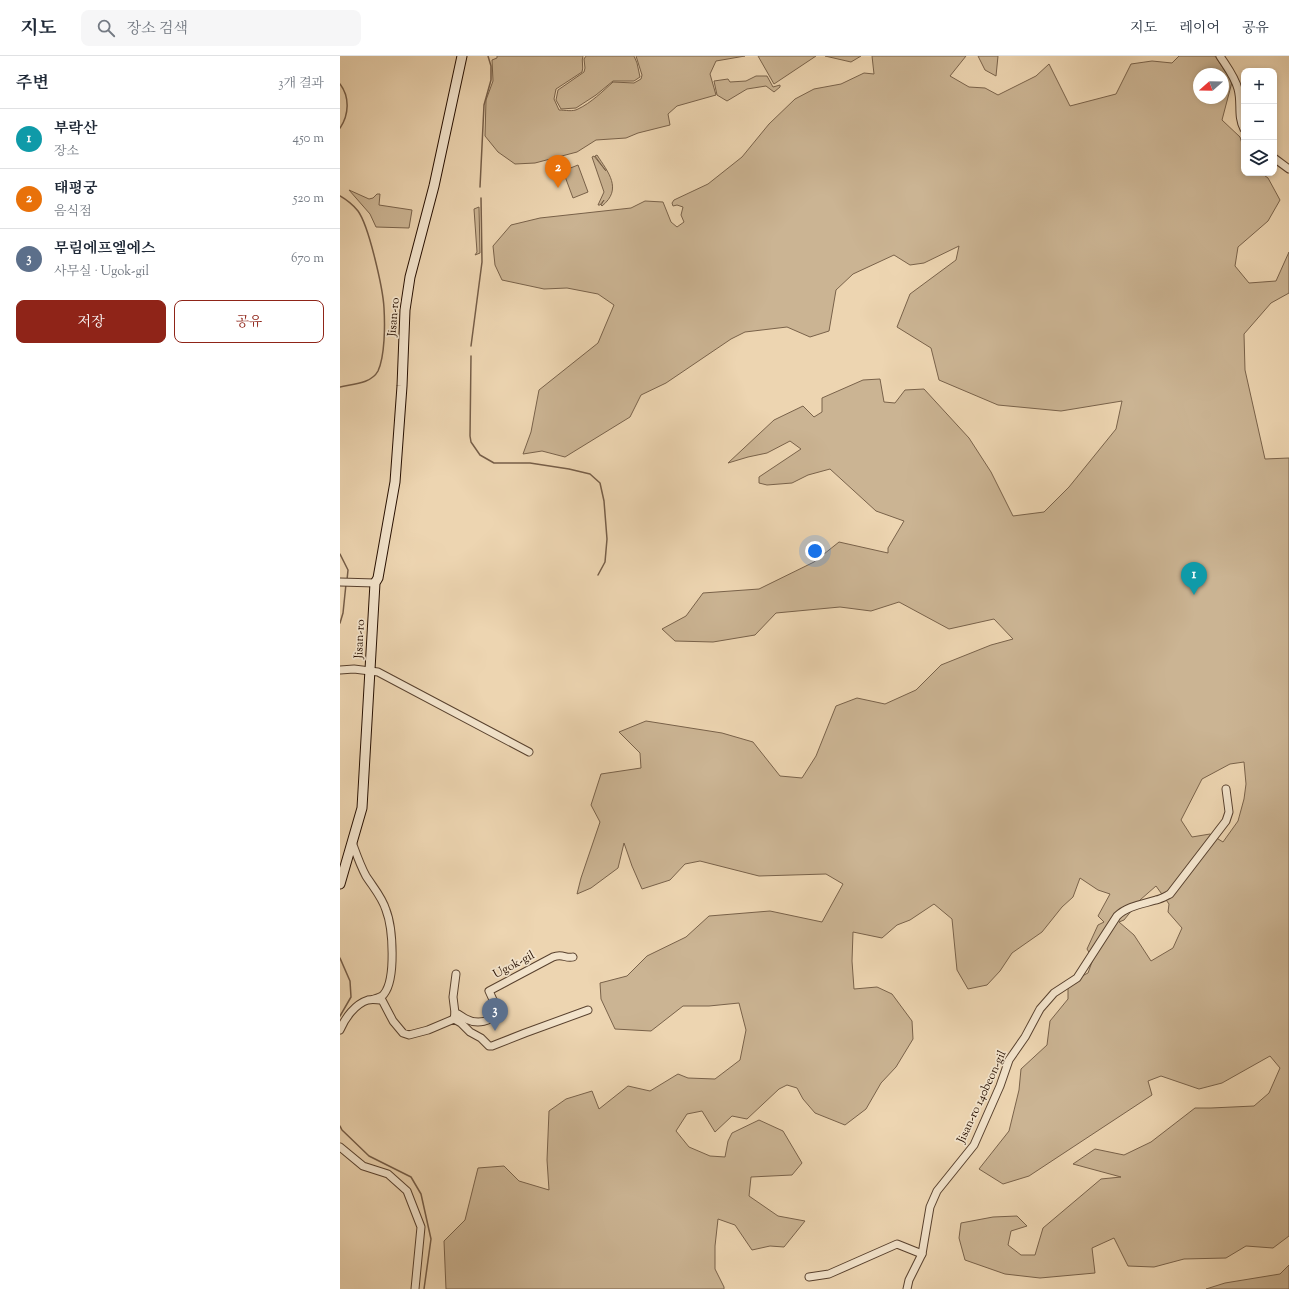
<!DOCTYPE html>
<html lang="ko">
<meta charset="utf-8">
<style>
:root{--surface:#fff;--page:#f6f6f7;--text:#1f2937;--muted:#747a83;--line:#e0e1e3;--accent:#8f2418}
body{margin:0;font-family:"Sorts Mill Goudy","Noto Serif KR",serif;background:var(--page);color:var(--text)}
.controls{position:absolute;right:12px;top:12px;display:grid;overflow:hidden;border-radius:8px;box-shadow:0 2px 6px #0003}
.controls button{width:36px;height:36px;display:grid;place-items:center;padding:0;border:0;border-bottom:1px solid var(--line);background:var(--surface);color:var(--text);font:20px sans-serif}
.compass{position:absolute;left:853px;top:12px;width:36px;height:36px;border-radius:50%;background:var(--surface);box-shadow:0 2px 6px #0003;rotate:250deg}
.you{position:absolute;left:475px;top:495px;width:14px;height:14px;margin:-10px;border:3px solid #fff;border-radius:50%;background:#1a73e8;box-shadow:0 0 0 6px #1a73e833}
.badge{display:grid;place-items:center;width:26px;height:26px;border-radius:50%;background:var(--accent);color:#fff;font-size:13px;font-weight:700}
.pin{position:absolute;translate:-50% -33px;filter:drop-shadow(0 1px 2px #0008)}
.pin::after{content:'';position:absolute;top:21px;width:14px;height:12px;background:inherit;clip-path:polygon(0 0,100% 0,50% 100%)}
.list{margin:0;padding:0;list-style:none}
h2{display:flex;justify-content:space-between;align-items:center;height:52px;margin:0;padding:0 16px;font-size:17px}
h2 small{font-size:13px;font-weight:400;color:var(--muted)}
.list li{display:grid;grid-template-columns:26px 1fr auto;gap:12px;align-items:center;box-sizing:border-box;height:60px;padding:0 16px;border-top:1px solid var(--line)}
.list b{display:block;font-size:15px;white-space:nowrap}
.list p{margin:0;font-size:13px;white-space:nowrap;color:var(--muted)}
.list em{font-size:13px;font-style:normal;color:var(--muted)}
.actions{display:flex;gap:8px;padding:12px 16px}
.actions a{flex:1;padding:9px 0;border:1px solid var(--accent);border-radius:8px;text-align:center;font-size:14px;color:var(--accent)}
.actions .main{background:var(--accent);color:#fff}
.icon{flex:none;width:22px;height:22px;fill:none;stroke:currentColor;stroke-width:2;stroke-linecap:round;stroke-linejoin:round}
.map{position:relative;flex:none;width:949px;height:1233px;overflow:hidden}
header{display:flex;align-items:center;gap:24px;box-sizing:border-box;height:56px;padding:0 20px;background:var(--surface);border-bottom:1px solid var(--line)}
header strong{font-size:19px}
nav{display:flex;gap:22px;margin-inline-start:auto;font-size:14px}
.search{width:280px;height:36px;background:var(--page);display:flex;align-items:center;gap:10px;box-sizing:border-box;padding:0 14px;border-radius:8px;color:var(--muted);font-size:15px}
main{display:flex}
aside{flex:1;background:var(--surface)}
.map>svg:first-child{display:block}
</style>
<header>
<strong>지도</strong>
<div class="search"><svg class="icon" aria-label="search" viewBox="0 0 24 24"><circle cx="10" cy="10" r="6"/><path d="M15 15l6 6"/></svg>장소 검색</div>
<nav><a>지도</a><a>레이어</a><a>공유</a></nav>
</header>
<main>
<aside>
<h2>주변<small>3개 결과</small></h2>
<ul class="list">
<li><span class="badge" style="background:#0f9aa8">1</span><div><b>부락산</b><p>장소</p></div><em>450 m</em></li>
<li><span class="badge" style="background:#e8710a">2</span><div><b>태평궁</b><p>음식점</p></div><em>520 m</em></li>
<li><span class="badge" style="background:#5c6f8a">3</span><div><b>무림에프엘에스</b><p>사무실 · Ugok-gil</p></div><em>670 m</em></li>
</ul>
<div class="actions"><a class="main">저장</a><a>공유</a></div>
</aside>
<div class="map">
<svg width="949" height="1233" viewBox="0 0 949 1233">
<rect width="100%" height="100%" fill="#edd5b1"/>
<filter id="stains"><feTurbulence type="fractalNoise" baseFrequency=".005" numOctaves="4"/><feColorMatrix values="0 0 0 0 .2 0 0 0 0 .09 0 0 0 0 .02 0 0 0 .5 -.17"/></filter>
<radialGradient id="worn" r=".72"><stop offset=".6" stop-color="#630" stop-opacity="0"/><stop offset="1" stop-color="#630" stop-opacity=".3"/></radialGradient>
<!-- green -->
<g fill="#cbb493" stroke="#79624a" fill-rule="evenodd">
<path d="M157 0H243C241 5 244 11 242 16L216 33 214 43 219 54C225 54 233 56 238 53 251 47 263 35 273 26L294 27 301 23 302 19 296 0H405L376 5 370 18 376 39 337 50 328 58 330 69 298 77 286 82 256 84 237 96 195 107 175 108 158 96 145 80 146 44 153 25 152 4 157 2Z"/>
<path d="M246 0H294L297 7 300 21 294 25H273L256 39 236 52 221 53 216 44 218 34 244 16 245 12 244 3Z"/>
<path d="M418 0H476L434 28Z"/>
<path d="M485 0H521L511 6Z"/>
<path d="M532 0H626L610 20 629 31 645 32 658 39 696 20 709 8 730 50 776 38 791 8 812 5 832 7 839 0H875L892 26 882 64 900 81 904 94V117H921L928 122 940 144 928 165 898 191 895 210 909 227 936 225 949 196V237L931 247 904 278 905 314 925 403 949 402V1180L933 1192 906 1190 886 1202 844 1203 814 1211 788 1210 774 1182 752 1192 755 1217 700 1222 665 1218 625 1204 619 1182 621 1167 653 1161 677 1160 687 1170 671 1175 668 1189 681 1199H695L703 1172 761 1123 781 1121 733 1108 755 1093 784 1099 811 1086 855 1052H871L914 1050 929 1037 940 1012 930 1000 882 1027 859 1033 821 1020 808 1025 812 1039 689 1120 663 1128 639 1113 669 1075 679 1034 681 1013 707 989 710 965 728 943V927L748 917 753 903 747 893 758 869 764 866 758 860 770 838 758 834 740 822 733 841 722 851 702 876 672 897 660 915 647 929 628 933 617 914 612 863 594 848 570 864 557 869 542 882 513 876 512 905 514 933 537 931 552 938 572 965 573 983 556 1011 541 1027 526 1053 505 1069 475 1057 463 1043 457 1032 447 1029 439 1033 407 1063 392 1060 375 1076 362 1055 347 1058 336 1075 349 1091 370 1100 385 1101 388 1085 392 1077 419 1064 443 1075 462 1107 452 1119 411 1121 409 1140 438 1160 465 1165 444 1191 430 1190 412 1194 395 1169 378 1163 375 1190V1213L384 1231V1233H106L104 1185 125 1164 138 1112 164 1110 179 1125 209 1134 207 1104 209 1055 226 1043 252 1035 259 1053 288 1030 310 1035 338 1018 348 1022 375 1023 400 1004 406 974 399 947 369 950H343L311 975 275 973 261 943 260 927 287 920 307 900 346 881 369 860 430 855 482 866 503 828 486 818 419 820 360 805 345 808 330 824 302 833 292 810 284 787 278 812 251 832 237 838 241 822 260 766 251 749 261 718 301 712 300 697 279 676 306 665 382 677 413 686 440 720 462 722 476 700 496 650 517 642 545 648 576 634 601 609 651 589 673 583 654 563 609 573 559 546 531 555 500 551 436 557 415 579 373 586 335 585 322 573 346 560 363 537 419 533 474 506 499 486 548 497V492L564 465 536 455 490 413 468 419 452 427 427 429 419 427V421L461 393 450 385 427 397 408 401 388 407 434 364 463 350 474 361 482 356V342L523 324 540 323 544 346 555 347 565 334 584 333 629 382 651 416 673 460 704 456 729 431 776 373 782 345 721 355 658 349 599 324 591 292 557 271 570 238 616 204 619 190 584 207 570 209 554 199 513 218 496 234 489 275 470 281 447 271 405 276 391 283 326 327 301 339 290 361 225 401 202 395 183 398 191 376 199 334 258 287 274 249 258 238 227 232 204 233 162 224 155 209 153 190 171 169 200 162 291 152 305 145 323 146 331 166 337 171 344 166 341 159 343 151 337 149 333 150 332 147 334 144 368 128 402 101 429 68 455 43 474 33 501 28 524 17 534 18ZM859 18H883V42H859ZM904 706 906 728 904 743 898 765 883 786 870 778 852 781 841 764 862 723 890 708ZM816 830 829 848 828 856 842 872 833 892 811 905 794 879 779 866 784 864 800 844Z"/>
<path d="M638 0H658L656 20 645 14Z"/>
<path d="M416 20H427L433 31 440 29V31L434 36 426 30 407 33 387 45 377 39 374 25 388 23 390 26 406 25Z"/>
<path d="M257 99C268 116 283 133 262 150L261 149 264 144 260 149H258L264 136 252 101 254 100 266 115 255 100Z"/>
<path d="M238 109 248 136 233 142 223 115Z"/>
<path d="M9 134 29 143 33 142 37 138H40L39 149 72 154 69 172 36 171 30 158Z"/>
<path d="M139 151 140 197 135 199 137 196 134 153Z"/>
<path d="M949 1209V1233H866L885 1227 940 1218Z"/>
</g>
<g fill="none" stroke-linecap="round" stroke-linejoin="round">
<!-- stream -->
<g stroke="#765e48" stroke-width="1.5">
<path d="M0 28C10 41 9 59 0 72"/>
<path d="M140 131 144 49 151 24V10L148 0"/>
<path d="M0 140C7 144 13 149 18 155 29 170 43 233 44 252 45 269 45 300 38 315 31 328 12 328 0 331"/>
<path d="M131 290 142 206 141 142"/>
<path d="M131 300 130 380 131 386 140 399 154 407H190L229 413 250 418 260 427 264 445 267 483 265 506 258 519"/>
<path d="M0 498 8 514 7 524"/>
<path d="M0 567 3 557 6 528"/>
<path d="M0 902 10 925 11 941 0 960"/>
<path d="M0 1070 2 1074 29 1100 71 1121 81 1138 91 1183 84 1233"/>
</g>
<!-- minor casing -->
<g stroke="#58412e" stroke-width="9">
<g id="minor">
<path d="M880 0C887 11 895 21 898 33 902 47 897 60 904 73"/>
<path d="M934 102 949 113"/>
<path d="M0 526 35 527"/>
<path d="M0 614 14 613 38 616 189 696"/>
<path d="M12 786C16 797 20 809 26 820 33 831 42 841 46 854 53 872 56 923 44 938 42 941 38 942 34 943"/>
<path d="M115 957 113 941 116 918"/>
<path d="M114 963 115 957C120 958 122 961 126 963 138 969 150 965 159 957L149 935 213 901C223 897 225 903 233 901"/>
<path d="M0 974C5 962 15 948 28 944 33 943 37 944 42 944L53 965 63 977 69 979 88 974 114 963 121 967 130 976 141 982 149 990H152L185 977 248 954"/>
<path d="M0 1091 23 1110 48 1118 67 1135 81 1171 75 1233"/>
<path d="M469 1221 489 1218 557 1188 582 1198"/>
<path d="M567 1233 569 1224 582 1198 590 1151 597 1135 634 1089 660 1030 669 1004 685 981 700 953 714 937 737 922 777 860C787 850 803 848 816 844 821 843 826 840 830 838L886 765 889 756 886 733"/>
</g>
</g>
<!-- secondary casing -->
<g stroke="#271002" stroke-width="11">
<path id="secondary" d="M0 828 22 752 35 527 38 522 55 426 62 330 65 254 70 221 94 130 122 0"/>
</g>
<!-- minor -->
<use href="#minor" stroke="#f3e4cc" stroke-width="7"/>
<!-- secondary -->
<use href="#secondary" stroke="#f3e4cc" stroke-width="9"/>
</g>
<g text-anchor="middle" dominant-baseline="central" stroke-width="3.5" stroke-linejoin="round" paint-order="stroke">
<!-- street labels -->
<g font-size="12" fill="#271002" stroke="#f3e4cc">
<text transform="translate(54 261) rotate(-85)">Jisan-ro</text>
<text transform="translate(20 583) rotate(-87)">Jisan-ro</text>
<text transform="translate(174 909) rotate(-28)">Ugok-gil</text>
<text transform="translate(642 1041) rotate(-65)">Jisan-ro 140beon-gil</text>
</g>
</g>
<rect width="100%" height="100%" filter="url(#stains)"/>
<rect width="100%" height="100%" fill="url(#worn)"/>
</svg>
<div class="controls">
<button>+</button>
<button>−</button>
<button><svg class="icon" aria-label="layers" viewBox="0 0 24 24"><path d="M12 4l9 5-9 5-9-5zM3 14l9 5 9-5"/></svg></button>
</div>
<svg class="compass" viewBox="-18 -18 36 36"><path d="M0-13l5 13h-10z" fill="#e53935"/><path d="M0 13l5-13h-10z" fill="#747a83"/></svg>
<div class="you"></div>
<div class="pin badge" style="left:854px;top:539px;background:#0f9aa8">1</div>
<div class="pin badge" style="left:218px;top:132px;background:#e8710a">2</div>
<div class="pin badge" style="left:155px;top:975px;background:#5c6f8a">3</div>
</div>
</main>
